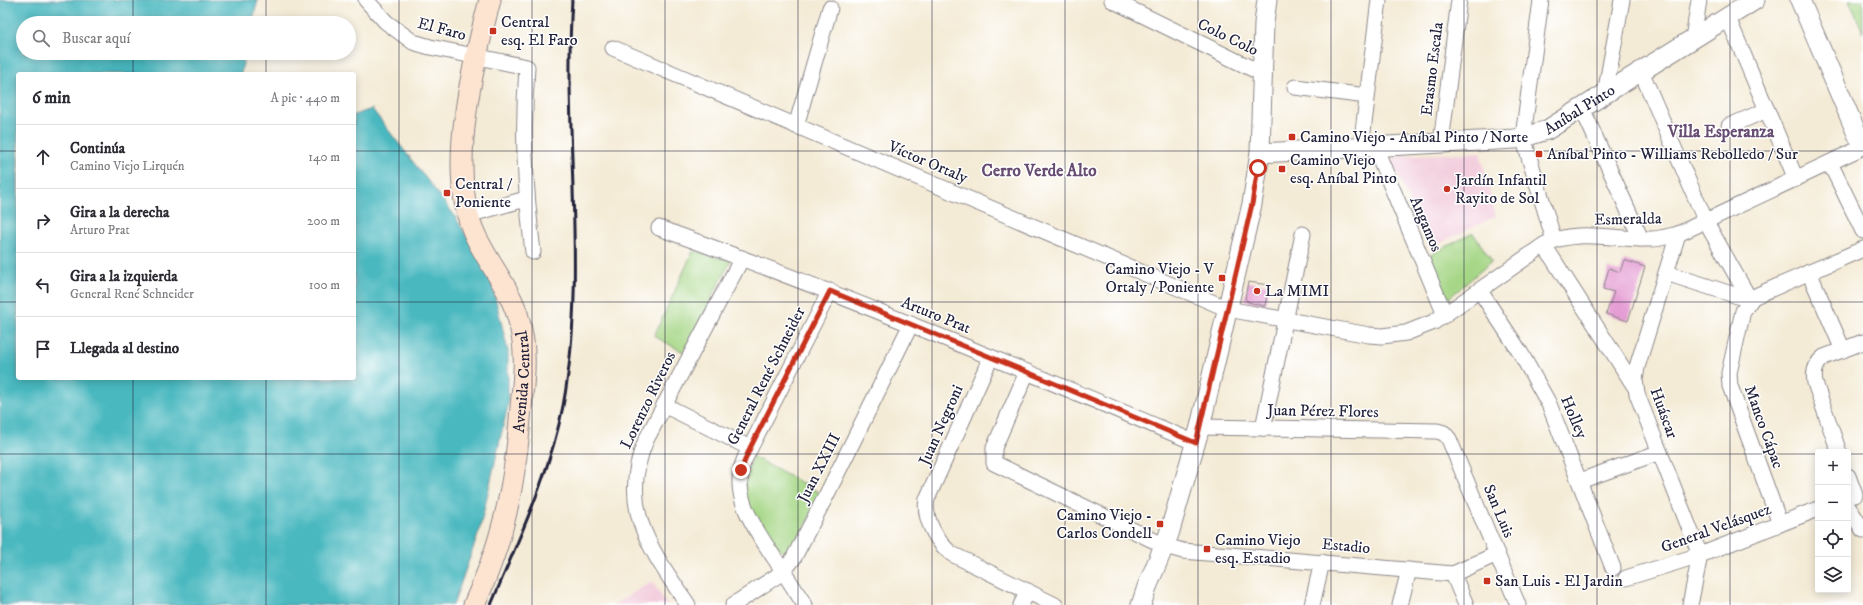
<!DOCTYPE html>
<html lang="es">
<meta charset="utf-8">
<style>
:root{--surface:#fff;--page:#f7f7f7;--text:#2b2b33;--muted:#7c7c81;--line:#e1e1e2}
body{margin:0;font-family:"IM FELL DW Pica",serif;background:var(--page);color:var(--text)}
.controls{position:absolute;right:12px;bottom:12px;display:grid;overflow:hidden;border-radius:4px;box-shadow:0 2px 10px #0003}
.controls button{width:36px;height:36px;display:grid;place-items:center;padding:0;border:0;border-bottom:1px solid var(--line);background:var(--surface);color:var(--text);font:20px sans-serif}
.stop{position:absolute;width:12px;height:12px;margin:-9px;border:3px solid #c8321e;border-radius:50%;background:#fff}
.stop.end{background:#c8321e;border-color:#fff;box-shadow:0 1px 4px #0008}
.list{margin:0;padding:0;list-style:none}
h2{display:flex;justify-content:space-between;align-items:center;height:52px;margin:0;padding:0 16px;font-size:17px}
h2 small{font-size:13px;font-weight:400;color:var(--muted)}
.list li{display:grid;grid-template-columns:26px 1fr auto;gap:12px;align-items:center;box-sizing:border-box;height:64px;padding:0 16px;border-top:1px solid var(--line)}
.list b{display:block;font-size:15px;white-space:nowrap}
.list p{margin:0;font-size:13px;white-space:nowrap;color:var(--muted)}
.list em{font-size:13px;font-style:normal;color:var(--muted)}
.icon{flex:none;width:22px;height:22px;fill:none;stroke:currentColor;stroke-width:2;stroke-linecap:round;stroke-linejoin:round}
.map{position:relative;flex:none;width:1863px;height:605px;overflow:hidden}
.search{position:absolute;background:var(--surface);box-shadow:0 2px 10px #0003;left:16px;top:16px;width:340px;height:44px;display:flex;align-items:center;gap:10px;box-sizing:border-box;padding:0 14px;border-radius:22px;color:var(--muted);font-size:15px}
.panel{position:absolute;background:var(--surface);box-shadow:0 2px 10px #0003;left:16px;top:72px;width:340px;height:308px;border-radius:4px}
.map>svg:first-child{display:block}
</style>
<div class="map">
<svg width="1863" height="605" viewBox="0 0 1863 605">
<rect width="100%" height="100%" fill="#fff"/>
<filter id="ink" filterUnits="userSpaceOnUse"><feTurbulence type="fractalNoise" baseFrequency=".025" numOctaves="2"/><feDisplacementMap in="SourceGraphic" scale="8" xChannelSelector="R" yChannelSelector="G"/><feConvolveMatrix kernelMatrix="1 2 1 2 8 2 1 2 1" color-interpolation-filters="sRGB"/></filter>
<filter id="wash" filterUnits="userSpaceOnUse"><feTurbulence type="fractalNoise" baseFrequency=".012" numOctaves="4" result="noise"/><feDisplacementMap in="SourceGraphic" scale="16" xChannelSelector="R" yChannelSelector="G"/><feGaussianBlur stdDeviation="0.9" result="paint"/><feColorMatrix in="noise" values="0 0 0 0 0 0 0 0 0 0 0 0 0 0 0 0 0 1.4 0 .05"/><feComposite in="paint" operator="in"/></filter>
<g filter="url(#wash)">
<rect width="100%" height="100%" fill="#f4ebd6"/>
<!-- built -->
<g fill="#f3cfde">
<path d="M1480 152 1496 216 1430 248 1392 161 1401 156Z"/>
<path d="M652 581 667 605H614Z"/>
</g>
<!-- green -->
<g fill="#a5d685" stroke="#647c60">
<path d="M1849 0H1863V32Z"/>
<path d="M1473 233 1492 261 1448 299 1430 255Z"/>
<path d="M693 251 731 261 683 352 654 336Z"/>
<path d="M752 456 822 494 788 557 754 522 743 491Z"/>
</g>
<!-- water -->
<path fill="#49b8bf" stroke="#366d7d" d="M0 0H258L252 23H23V53H245L241 74H18V378H354V115L372 109 452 212 489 272 508 351V405L479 532 453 605H0Z"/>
<g id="blocks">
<!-- building -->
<g fill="#e59ed4">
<path d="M1624 260 1645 267 1628 321 1606 314 1614 292 1603 289 1609 268 1620 272Z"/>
<path d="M1248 282 1269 285 1265 306 1248 302 1245 298Z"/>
</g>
</g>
</g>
<g filter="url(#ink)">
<use href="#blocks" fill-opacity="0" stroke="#8b8688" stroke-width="1"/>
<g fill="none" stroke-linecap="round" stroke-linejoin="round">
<!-- minor casing -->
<g stroke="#8b8688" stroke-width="17">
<g id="minor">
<path d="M366 0 386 22 413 42 430 47 527 67C522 132 525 188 533 252"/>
<path d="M1112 0 1263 74"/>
<path d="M1541 0 1523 137 1554 240"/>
<path d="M1728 18 1796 179"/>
<path d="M1693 39 1699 0"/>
<path d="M613 48 1228 309 1369 335 1382 336 1406 333 1434 322 1544 245C1573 228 1617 240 1651 239 1660 239 1669 236 1678 234L1863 147"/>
<path d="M1641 71 1706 222 1750 300"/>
<path d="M1295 87 1367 96"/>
<path d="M1605 94 1622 0"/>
<path d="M1582 108 1641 239"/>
<path d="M796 126 830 8"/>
<path d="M1729 126 1767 110"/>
<path d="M1441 143 1459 0"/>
<path d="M1375 147 1445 315"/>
<path d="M1361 148 1379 0"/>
<path d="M1830 163 1863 231"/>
<path d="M468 215 526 199"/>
<path d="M659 228C841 293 1018 368 1196 443"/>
<path d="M1678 234 1637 367 1635 380 1637 394 1700 555"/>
<path d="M1544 245 1635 387"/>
<path d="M1809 272 1843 350"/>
<path d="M1666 273 1750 300"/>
<path d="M1480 291 1520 352 1549 404 1613 568"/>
<path d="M991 357 927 499C923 518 937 543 952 554L1055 605"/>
<path d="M1027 372 994 448V463L1165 546 1183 551 1453 574 1497 554"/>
<path d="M664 405 750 448"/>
<path d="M1200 427 1437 431 1444 433 1449 439 1518 605"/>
<path d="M1263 428 1303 234"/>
<path d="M1839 452 1815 383C1813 372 1815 364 1824 357L1863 342"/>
<path d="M1848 476 1855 495"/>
<path d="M1580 481 1660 452"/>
<path d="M1848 507 1863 530"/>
<path d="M1780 524 1730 386 1729 373 1743 311 1753 297 1863 249"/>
<path d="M1453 574 1466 605"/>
<path d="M1626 578 1700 555 1818 509"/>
<path d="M688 605C652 551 617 508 646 440L742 258"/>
<path d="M733 605 783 572 793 559 826 496 911 324"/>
<path d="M805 605C794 589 784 572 773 556 754 527 729 494 745 458L830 291"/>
<path d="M1021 605 1028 591"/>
<path d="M1312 605 1322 562"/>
<path d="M1400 605 1409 570"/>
<path d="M1690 605 1700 555"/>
</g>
</g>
<!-- tertiary casing -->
<g stroke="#8b8688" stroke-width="21">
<g id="tertiary">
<path d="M1800 0 1857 134 1863 145"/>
<path id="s1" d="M1260 153 1515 139 1531 135 1547 130 1755 0"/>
<path d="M1141 605 1147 587 1169 534 1200 427 1252 204 1260 153 1264 23 1267 0"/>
</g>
</g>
<!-- secondary casing -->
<g stroke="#8b8688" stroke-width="23">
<g id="secondary">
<path id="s2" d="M474 605C485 580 495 555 502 528 513 489 518 447 521 407 523 385 526 363 523 341 521 328 518 313 512 301 501 276 483 255 473 230 447 167 473 64 490 0"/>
</g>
</g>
<!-- minor -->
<use href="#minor" stroke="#fff" stroke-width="15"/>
<!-- tertiary -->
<use href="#tertiary" stroke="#fff" stroke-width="19"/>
<!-- secondary -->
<use href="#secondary" stroke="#fde4d1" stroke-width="21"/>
<!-- rail -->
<path stroke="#22223b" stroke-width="3" d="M491 605C517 542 550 474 563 406 588 272 563 135 572 0"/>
</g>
</g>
<g fill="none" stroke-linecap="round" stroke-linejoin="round" filter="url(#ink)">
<!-- route -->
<path stroke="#c8321e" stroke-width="5" d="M741 470 750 448 830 291 1027 372 1196 443 1252 204 1258 168"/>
</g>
<!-- grid -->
<path fill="none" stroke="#22223b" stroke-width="1" stroke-opacity="0.55" d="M133 0V23M266 0V23M399 0V605M532 0V605M665 0V605M798 0V605M932 0V605M1065 0V605M1198 0V605M1331 0V605M1464 0V605M1597 0V605M1730 0V605M133 53V74M266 53V74M0 151H18M354 151H1863M0 302H18M354 302H1863M133 378V605M266 378V605M0 454H1818M1848 454H1863"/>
<!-- markers -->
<g fill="#c8321e" stroke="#fff" stroke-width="1.5">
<rect x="489" y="27" width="8" height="8" rx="2"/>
<rect x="1288" y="133" width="8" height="8" rx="2"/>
<rect x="1535" y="150" width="8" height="8" rx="2"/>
<rect x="1278" y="165" width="8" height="8" rx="2"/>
<circle cx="1447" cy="189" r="4"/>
<rect x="443" y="189" width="8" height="8" rx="2"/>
<rect x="1218" y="274" width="8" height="8" rx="2"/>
<circle cx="1257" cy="291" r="4"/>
<rect x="1156" y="520" width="8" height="8" rx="2"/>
<rect x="1203" y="545" width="8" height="8" rx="2"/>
<rect x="1483" y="577" width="8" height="8" rx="2"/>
</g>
<g text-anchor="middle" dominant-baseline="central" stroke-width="3" stroke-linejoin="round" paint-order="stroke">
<!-- poi labels -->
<g font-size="16" fill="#22223b" stroke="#fff" text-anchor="start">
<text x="501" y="22">Central<tspan x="501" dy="18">esq. El Faro</tspan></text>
<text x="1300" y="137">Camino Viejo - Aníbal Pinto / Norte</text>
<text x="1547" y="154">Aníbal Pinto - Williams Rebolledo / Sur</text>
<text x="1290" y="160">Camino Viejo<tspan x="1290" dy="18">esq. Aníbal Pinto</tspan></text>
<text x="1455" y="180">Jardín Infantil<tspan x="1455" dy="18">Rayito de Sol</tspan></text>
<text x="455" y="184">Central /<tspan x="455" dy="18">Poniente</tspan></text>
<text x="1214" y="269" text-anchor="end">Camino Viejo - V<tspan x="1214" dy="18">Ortaly / Poniente</tspan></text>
<text x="1265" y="291">La MIMI</text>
<text x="1152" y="515" text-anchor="end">Camino Viejo -<tspan x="1152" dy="18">Carlos Condell</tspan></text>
<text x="1215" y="540">Camino Viejo<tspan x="1215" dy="18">esq. Estadio</tspan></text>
<text x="1495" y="581">San Luis - El Jardin</text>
</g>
<!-- street labels -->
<g font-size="16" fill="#22223b" stroke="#fff">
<text transform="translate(442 29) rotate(15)">El Faro</text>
<text transform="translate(1228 37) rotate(26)">Colo Colo</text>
<text transform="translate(1432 69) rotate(-83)">Erasmo Escala</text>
<text stroke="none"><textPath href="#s1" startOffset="327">Aníbal Pinto</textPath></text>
<text transform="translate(928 162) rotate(23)">Víctor Ortaly</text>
<text transform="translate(1628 219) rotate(-1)">Esmeralda</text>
<text transform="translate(1426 224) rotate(67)">Angamos</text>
<text transform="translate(936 315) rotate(22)">Arturo Prat</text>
<text transform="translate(766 376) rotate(-63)">General René Schneider</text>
<text stroke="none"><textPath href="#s2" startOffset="230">Avenida Central</textPath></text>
<text transform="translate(648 400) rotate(-64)">Lorenzo Riveros</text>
<text transform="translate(1323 411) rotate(1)">Juan Pérez Flores</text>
<text transform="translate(1664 413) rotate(70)">Huáscar</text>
<text transform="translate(1574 417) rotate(67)">Holley</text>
<text transform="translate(941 425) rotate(-66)">Juan Negroni</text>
<text transform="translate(1764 427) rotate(70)">Manco Cápac</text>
<text transform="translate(819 468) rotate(-63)">Juan XXIII</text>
<text transform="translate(1499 511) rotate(67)">San Luis</text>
<text transform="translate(1716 528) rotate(-20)">General Velásquez</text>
<text transform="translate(1346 546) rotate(5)">Estadio</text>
</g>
<!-- neighbourhood labels -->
<g font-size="17" font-weight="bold" fill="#664d71" stroke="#fff">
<text x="1721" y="132">Villa Esperanza</text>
<text x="1039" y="171">Cerro Verde Alto</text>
</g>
</g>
</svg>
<div class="controls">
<button>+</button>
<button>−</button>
<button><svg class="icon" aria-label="locate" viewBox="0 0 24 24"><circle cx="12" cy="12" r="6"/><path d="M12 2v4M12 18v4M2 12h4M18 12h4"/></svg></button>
<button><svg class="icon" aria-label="layers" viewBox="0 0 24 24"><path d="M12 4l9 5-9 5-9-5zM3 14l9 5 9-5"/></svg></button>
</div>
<div class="stop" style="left:1258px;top:168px"></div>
<div class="stop end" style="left:741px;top:470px"></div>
<div class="search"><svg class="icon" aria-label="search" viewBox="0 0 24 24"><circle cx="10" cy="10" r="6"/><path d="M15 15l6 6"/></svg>Buscar aquí</div>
<section class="panel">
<h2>6 min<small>A pie · 440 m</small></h2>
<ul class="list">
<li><svg class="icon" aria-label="ahead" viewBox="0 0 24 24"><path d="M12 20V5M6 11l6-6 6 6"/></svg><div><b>Continúa</b><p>Camino Viejo Lirquén</p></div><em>140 m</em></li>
<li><svg class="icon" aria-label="right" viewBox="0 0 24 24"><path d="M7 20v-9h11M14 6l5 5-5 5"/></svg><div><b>Gira a la derecha</b><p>Arturo Prat</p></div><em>200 m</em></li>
<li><svg class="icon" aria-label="left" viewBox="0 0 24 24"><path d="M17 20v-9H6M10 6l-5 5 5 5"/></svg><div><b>Gira a la izquierda</b><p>General René Schneider</p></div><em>100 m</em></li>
<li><svg class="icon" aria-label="arrive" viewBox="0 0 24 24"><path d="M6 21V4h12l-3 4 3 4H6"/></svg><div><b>Llegada al destino</b></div></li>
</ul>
</section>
</div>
